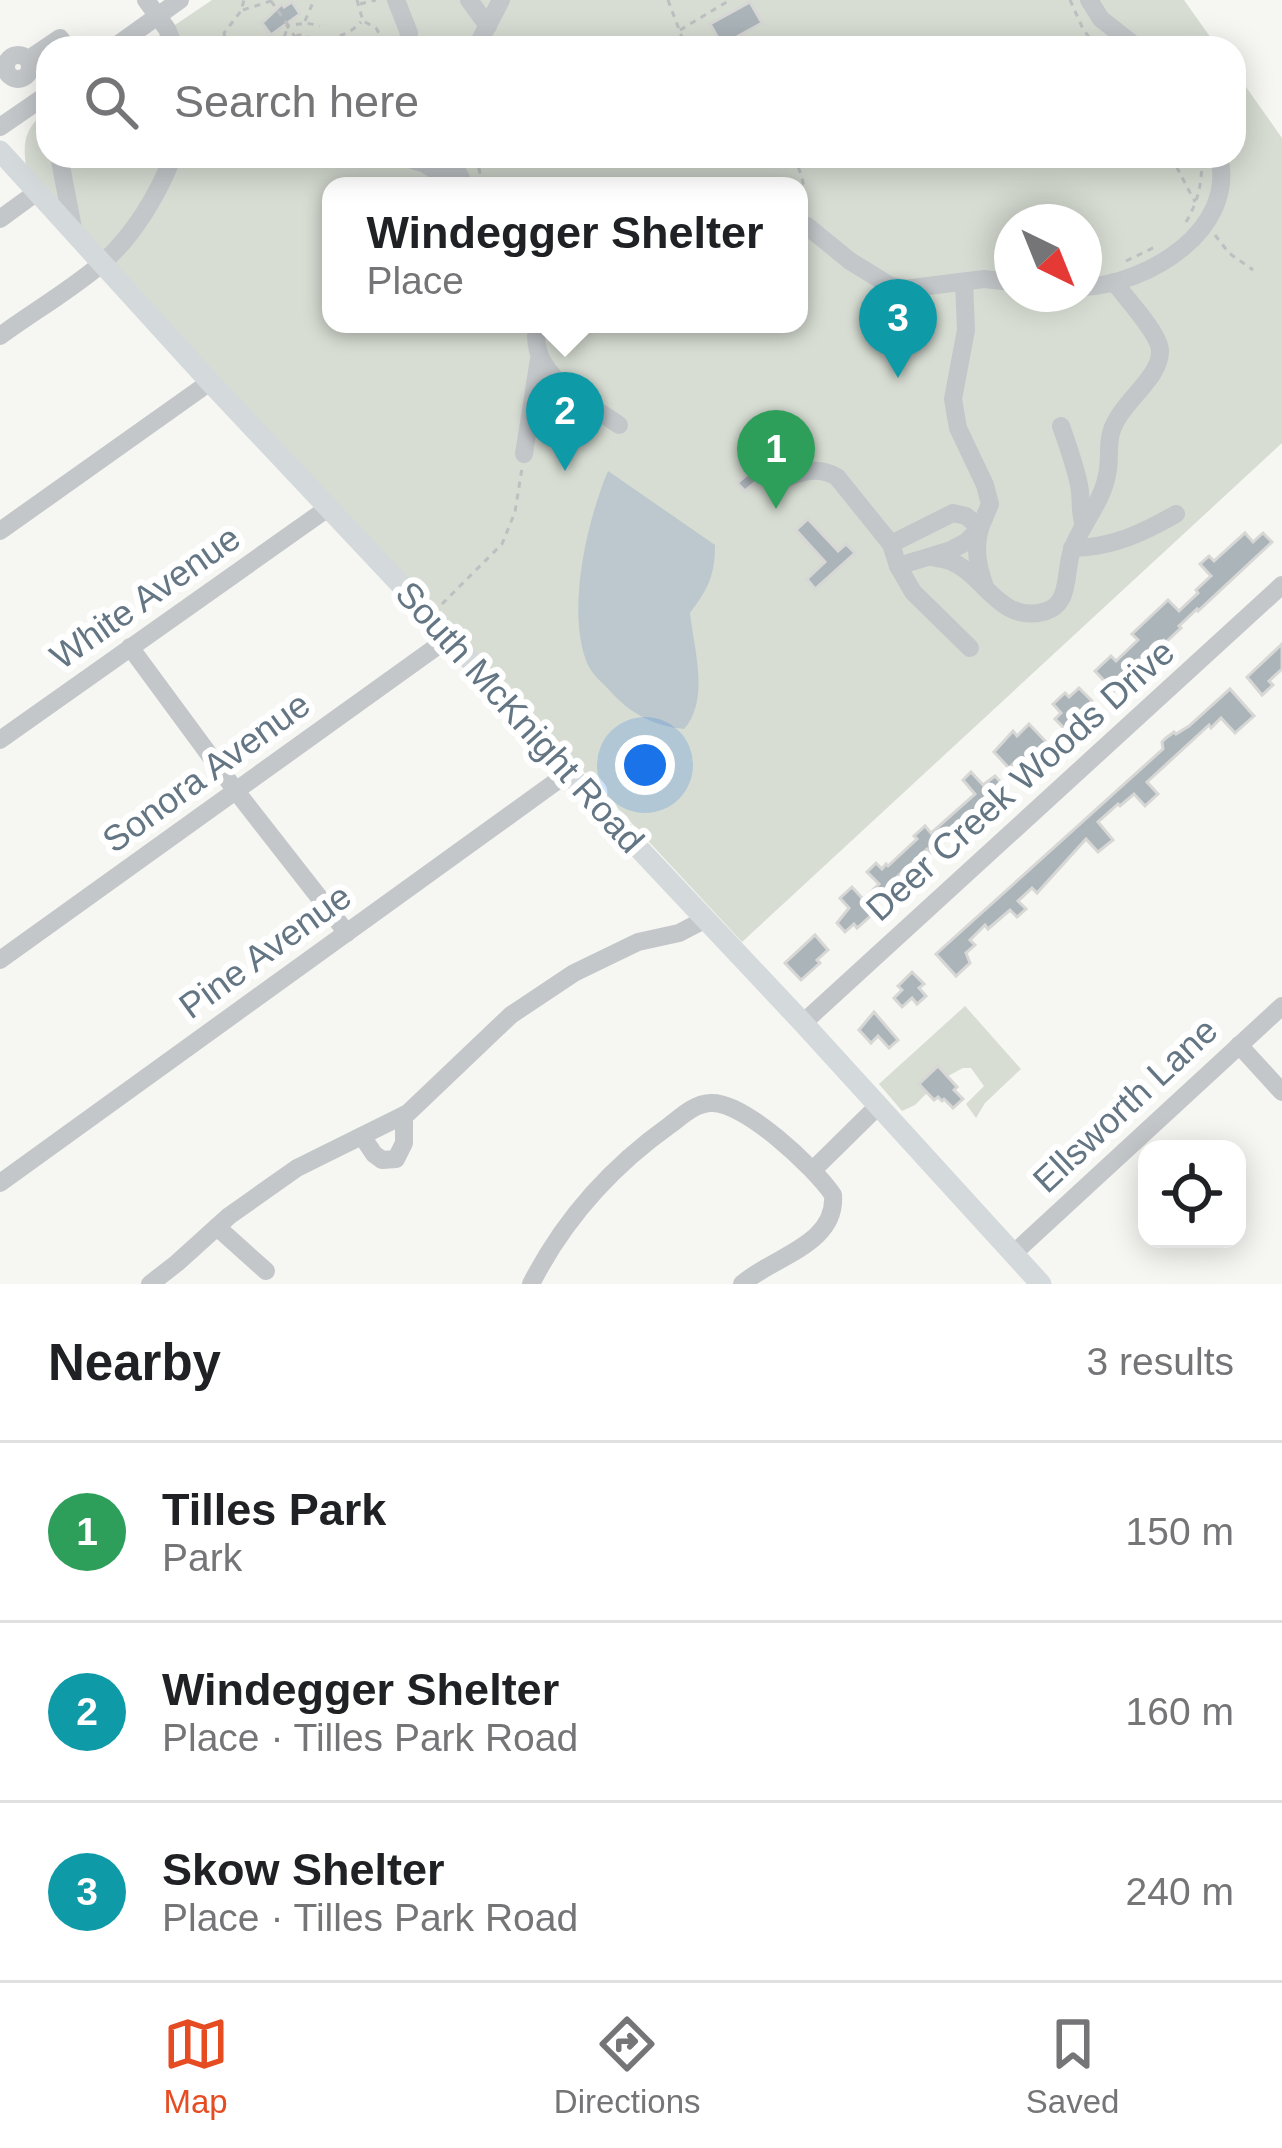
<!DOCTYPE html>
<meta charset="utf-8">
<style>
:root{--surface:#fff;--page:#f2f2f2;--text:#202124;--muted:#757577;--line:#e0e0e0;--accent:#e64c22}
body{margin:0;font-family:Helvetica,sans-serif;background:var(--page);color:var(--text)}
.controls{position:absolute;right:36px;bottom:36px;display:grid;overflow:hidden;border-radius:24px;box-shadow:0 6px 30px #0003}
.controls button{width:108px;height:108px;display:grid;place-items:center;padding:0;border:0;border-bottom:3px solid var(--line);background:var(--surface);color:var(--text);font:60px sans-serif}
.compass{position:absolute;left:994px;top:204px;width:108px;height:108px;border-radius:50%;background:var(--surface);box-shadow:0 6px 30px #0003;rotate:137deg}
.you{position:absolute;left:645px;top:765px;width:42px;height:42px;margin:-30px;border:9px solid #fff;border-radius:50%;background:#1a73e8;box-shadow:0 0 0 18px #1a73e833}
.badge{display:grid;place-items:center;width:78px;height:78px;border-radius:50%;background:var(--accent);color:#fff;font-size:39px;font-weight:700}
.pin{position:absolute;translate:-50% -99px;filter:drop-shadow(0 3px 6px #0008)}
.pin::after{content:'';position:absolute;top:63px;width:42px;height:36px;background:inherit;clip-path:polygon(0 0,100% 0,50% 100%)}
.popup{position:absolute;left:322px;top:177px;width:486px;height:156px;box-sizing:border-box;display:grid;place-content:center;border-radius:24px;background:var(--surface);filter:drop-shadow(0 3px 9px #0005);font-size:39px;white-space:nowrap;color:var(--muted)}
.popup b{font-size:45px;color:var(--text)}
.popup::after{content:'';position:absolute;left:50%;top:100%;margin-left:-24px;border:24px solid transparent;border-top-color:var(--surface)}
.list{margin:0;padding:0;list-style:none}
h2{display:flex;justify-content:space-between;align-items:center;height:156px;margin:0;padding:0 48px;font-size:51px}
h2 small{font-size:39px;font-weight:400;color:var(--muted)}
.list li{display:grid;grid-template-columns:78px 1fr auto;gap:36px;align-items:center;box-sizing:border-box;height:180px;padding:0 48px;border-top:3px solid var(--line)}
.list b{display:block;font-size:45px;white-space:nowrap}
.list p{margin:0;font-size:39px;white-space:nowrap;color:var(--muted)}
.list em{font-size:39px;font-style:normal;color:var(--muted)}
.icon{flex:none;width:66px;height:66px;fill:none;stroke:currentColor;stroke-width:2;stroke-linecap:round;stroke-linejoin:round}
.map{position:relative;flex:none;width:1282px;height:1284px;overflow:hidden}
.search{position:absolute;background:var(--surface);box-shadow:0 6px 30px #0003;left:36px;right:36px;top:36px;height:132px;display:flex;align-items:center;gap:30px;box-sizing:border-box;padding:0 42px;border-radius:36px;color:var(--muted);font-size:45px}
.sheet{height:696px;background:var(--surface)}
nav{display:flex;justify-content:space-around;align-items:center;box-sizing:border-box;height:168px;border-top:3px solid var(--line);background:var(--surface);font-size:33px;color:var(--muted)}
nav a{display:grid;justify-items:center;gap:6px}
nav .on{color:var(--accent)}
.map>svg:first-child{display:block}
</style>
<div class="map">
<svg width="1282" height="1284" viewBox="0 0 1282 1284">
<rect width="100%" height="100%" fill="#f6f6f2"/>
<!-- green -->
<g fill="#d7ddd3" fill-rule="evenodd">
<path d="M212 0H1184L1218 48H141Z"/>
<path d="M1234 70 1282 138V443L742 942 27 172C22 145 24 126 48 111V156H1234ZM331 186H799V324H331ZM1012 222H1084V294H1012Z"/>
<path d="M965 1006 1021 1069 985 1103 976 1118 966 1104 984 1086 971 1068H963L948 1076 938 1067 919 1084 927 1093 915 1105 902 1111 879 1084Z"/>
</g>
<!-- water -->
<path fill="#bcc8cd" d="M608 471 715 545C715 576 708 589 690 613 694 650 710 699 684 729 654 726 631 714 611 692 603 683 592 675 587 663 566 610 587 521 608 471Z"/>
<!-- building -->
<g fill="#abb4b9" stroke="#d7d7d5" stroke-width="3">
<path d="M292 2 300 14 271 35 262 23 282 4 284 7Z"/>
<path d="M750 2 762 23 722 45 710 24Z"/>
<path d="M775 451 783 459 745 491 737 483Z"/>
<path d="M808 519 838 551 846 544 855 553 815 589 807 579 825 562 796 530Z"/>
<path d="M1245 533 1253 542 1263 533 1272 542 1198 611 1197 609 1179 626 1181 628 1166 642 1164 640 1127 674 1130 677 1114 691 1095 671 1111 656 1116 661 1138 640 1132 634 1168 600 1179 611 1198 593 1196 590 1211 576 1200 564 1209 556 1214 561Z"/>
<path d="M1282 644V669L1269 681 1273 685 1262 695 1247 677Z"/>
<path d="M1079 688 1092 701 1083 710 1087 714 1068 732 1055 719 1061 713 1053 704 1065 693 1069 697Z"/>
<path d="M1230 689 1254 716 1235 733 1221 718 1211 728 1209 725 1147 782 1158 794 1145 806 1134 794 1120 806 1118 804 1098 822 1113 840 1098 852 1086 839 1037 893 1032 888 1018 901 1026 909 1017 917 1010 910 988 929 985 925 970 940 975 945 966 953 970 963 956 976 936 954 1163 749 1162 742 1166 738 1174 732 1176 734 1189 726Z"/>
<path d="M1029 724 1050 746 1023 768 1016 761 1009 768 994 752 1013 731 1017 736Z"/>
<path d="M971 772 983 785 995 776 1005 787 931 853 927 849 898 876 903 881 871 908 875 912 857 928 854 924 845 932 837 923 849 908 840 898 852 887 863 899 879 884 867 872 876 863 882 869 886 864 888 866 917 839 914 836 925 826 931 833 975 794 963 780Z"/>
<path d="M815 935 828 950 817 960 820 963 801 980 785 963Z"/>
<path d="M912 972 924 984 919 988 926 996 917 1004 912 998 902 1007 894 998 902 990 898 986Z"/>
<path d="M874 1012 898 1040 889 1048 878 1036 871 1043 859 1030Z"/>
<path d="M938 1066 957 1087 954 1090 963 1099 953 1108 944 1099 942 1101 938 1097 934 1100 919 1084Z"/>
</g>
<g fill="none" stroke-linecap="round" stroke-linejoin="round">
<!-- path -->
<g stroke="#bdbfc1" stroke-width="3" stroke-dasharray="6 6" stroke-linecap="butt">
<path d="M357 0 363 21 376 28 383 40 382 48"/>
<path d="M668 0 686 48"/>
<path d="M1070 0 1083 29 1097 48"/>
<path d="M271 1 288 25 281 48"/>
<path d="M360 4 376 0"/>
<path d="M243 10 274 0"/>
<path d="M305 21 314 0"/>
<path d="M680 30 730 0"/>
<path d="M296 38 287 26 306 23 320 26"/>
<path d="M317 43C336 34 345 39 361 22"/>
<path d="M227 48 224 33 241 11 244 0"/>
<path d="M293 48 294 40 298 35H306L320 48"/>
<path d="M476 156 483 186"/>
<path d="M794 156C801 174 808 191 803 210"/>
<path d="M1176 156 1174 162 1195 202"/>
<path d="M1186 222C1199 200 1202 182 1202 156"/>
<path d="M1215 235 1229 253 1253 270"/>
<path d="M1126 261 1155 247"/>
<path d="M442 604 502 544 515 512 522 468"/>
</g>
<!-- minor -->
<g stroke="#c3c7ca" stroke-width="18">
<path d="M146 0 167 29 175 48"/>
<path d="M396 0 409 33 407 48"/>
<path d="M469 0 488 26"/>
<path d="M1089 0 1101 19 1138 48"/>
<path d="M113 48 180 0"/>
<path d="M476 48 501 0"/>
<circle cx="18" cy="67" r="12"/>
<path d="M29 59 60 38 68 48"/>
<path d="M0 127 48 94"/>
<path d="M59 156 74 233"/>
<path d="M399 156 425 164 461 186"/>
<path d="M449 156 465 186"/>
<path d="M0 219 37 192"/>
<path d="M799 223 807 226 850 261 889 285 904 289 984 279 1012 282"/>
<path d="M964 282 966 330 953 399 958 428 985 485 990 504 980 528 966 542 951 550 898 566 913 592 970 648"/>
<path d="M1084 287C1148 284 1237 230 1219 156"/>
<path d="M538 324C525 373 585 401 619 425"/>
<path d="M0 336C33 312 69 291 100 265 133 237 158 195 173 156"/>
<path d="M1061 426C1068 446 1075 465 1079 485 1082 499 1079 513 1084 525"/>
<path d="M524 454 539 359"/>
<path d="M778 482C798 472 817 465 837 477L891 544"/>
<path d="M0 531 210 382"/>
<path d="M1072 548C1111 548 1143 533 1176 514"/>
<path d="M932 557C938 558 944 559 950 561 984 574 999 623 1043 612 1072 605 1064 572 1072 550 1081 524 1102 503 1107 475 1110 463 1108 450 1110 438 1114 406 1161 380 1160 351 1160 334 1125 297 1114 282"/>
<path d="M898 566 891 544 953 513 966 516 980 528C974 549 978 567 985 587"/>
<path d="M130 647 236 791 347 933"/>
<path d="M0 740 328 508"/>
<path d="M0 960 450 637"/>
<path d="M803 1023 1282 585"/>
<path d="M1239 1045 1282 1092"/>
<path d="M362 1136 374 1154 382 1160 396 1159 404 1143V1115"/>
<path d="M814 1169 878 1106"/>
<path d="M0 1183 568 773"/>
<path d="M217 1227 266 1271"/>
<path d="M1013 1254 1282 1006"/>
<path d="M150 1284 177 1263 229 1216 297 1168 408 1113 511 1015 574 973 638 942 679 933 706 919"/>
<path d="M531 1284C564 1219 611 1167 670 1125 682 1116 694 1104 710 1103 743 1100 815 1168 833 1195 837 1245 772 1257 742 1284"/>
</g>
<!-- major -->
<path stroke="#d4d9dc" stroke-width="21" d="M0 151 210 382 450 637 568 773 803 1023 1041 1284"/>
</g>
<g text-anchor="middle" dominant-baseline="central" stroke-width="12" stroke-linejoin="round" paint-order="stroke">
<!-- street labels -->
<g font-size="36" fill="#647684" stroke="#fff">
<text transform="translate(145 597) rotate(-35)">White Avenue</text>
<text transform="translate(520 717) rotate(48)">South McKnight Road</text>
<text transform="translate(206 772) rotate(-36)">Sonora Avenue</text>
<text transform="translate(1020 780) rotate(-42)">Deer Creek Woods Drive</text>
<text transform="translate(265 951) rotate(-36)">Pine Avenue</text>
<text transform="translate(1125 1105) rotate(-43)">Ellsworth Lane</text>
</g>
</g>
</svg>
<div class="controls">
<button><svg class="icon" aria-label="locate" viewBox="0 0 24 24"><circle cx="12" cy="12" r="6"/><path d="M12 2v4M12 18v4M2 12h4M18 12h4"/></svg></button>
</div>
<svg class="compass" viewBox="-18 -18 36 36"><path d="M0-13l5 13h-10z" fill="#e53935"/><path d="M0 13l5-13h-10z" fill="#757577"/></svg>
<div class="you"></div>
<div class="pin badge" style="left:776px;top:509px;background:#2e9e5b">1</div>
<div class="pin badge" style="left:565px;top:471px;background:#0f9aa8">2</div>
<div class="popup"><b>Windegger Shelter</b>Place</div>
<div class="pin badge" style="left:898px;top:378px;background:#0f9aa8">3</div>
<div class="search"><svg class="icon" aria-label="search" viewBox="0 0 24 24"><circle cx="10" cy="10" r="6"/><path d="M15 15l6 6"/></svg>Search here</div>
</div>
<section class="sheet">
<h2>Nearby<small>3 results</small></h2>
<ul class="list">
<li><span class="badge" style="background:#2e9e5b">1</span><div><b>Tilles Park</b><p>Park</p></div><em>150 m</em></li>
<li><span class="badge" style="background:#0f9aa8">2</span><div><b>Windegger Shelter</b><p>Place · Tilles Park Road</p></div><em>160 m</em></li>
<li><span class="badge" style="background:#0f9aa8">3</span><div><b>Skow Shelter</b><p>Place · Tilles Park Road</p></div><em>240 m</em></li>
</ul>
</section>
<nav>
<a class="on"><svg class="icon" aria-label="map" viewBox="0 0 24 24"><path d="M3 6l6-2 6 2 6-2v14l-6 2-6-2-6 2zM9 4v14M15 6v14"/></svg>Map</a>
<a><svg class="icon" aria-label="directions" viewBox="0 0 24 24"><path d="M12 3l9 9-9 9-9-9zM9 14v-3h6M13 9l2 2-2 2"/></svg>Directions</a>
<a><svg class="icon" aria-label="saved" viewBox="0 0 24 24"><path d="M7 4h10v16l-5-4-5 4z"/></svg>Saved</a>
</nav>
